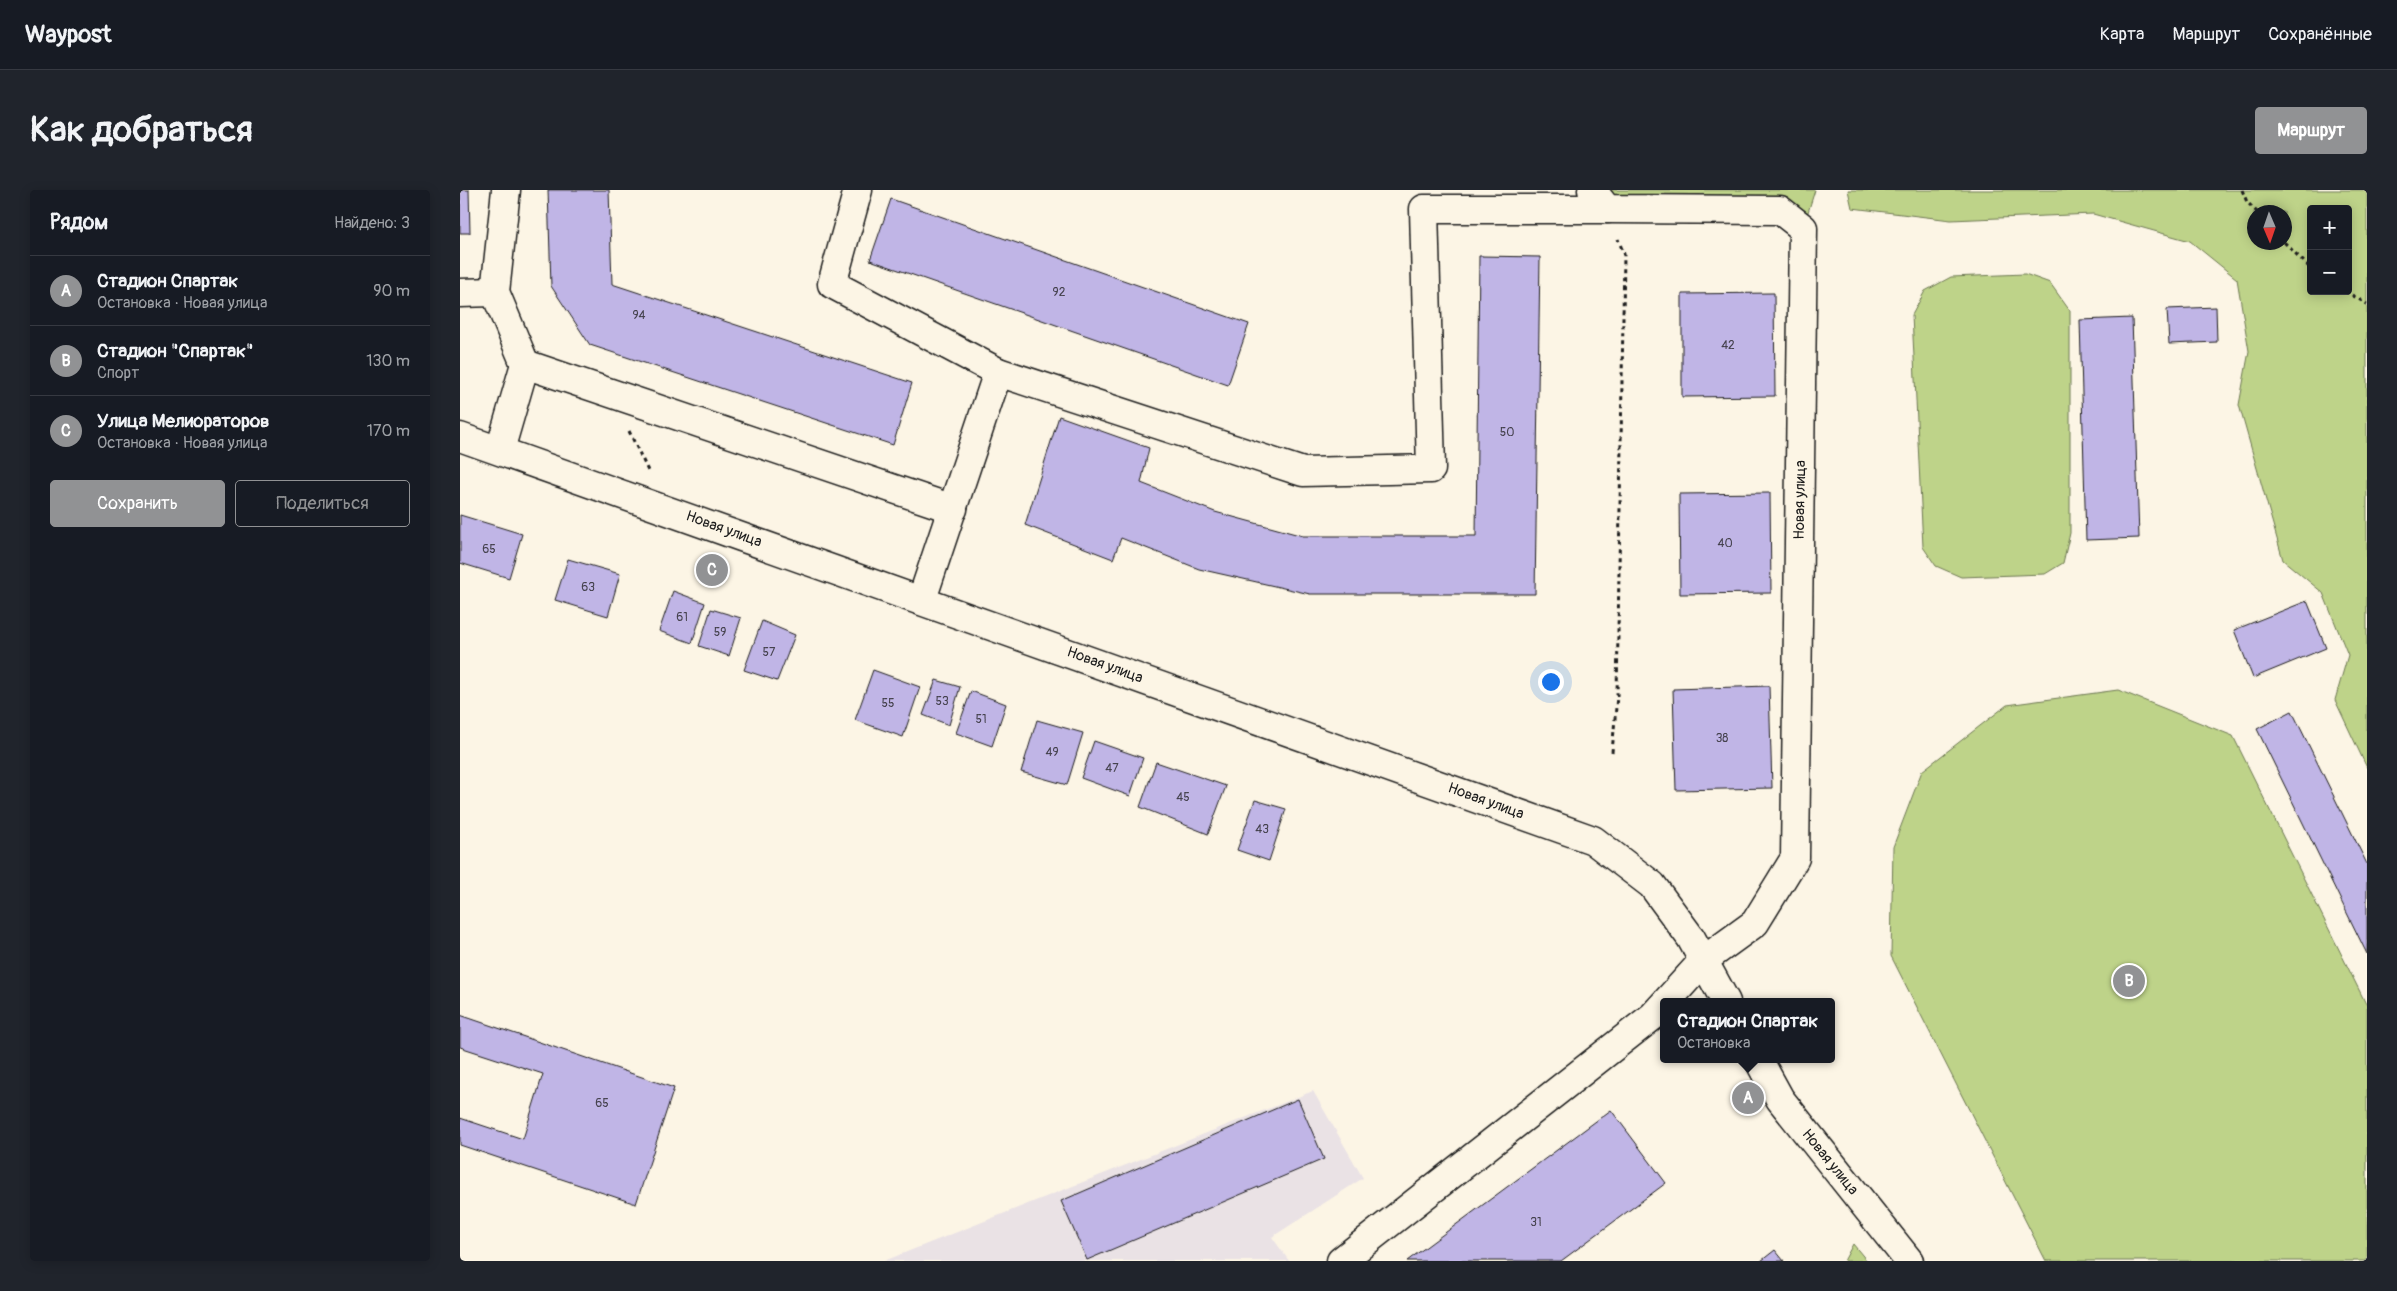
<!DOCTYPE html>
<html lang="ru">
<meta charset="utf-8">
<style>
:root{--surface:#171b24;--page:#20242c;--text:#f1f3f6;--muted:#9ea1a6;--line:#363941;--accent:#919294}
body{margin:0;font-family:Pangolin,sans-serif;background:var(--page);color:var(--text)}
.controls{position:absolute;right:15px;top:15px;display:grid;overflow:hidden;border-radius:5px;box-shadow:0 2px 12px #0003}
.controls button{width:45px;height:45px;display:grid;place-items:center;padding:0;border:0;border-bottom:1px solid var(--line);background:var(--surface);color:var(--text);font:25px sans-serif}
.compass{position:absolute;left:1787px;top:15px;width:45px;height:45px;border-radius:50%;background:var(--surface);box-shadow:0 2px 12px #0003;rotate:178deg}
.you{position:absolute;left:1090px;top:491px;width:18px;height:18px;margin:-12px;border:4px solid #fff;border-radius:50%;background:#1a73e8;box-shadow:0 0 0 8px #1a73e833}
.badge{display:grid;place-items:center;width:32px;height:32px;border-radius:50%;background:var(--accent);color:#fff;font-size:16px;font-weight:700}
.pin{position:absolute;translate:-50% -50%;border:2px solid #fff;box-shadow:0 1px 5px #0006}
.popup{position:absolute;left:1200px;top:808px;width:175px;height:65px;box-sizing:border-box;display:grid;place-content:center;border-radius:5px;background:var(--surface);filter:drop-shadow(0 1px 4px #0005);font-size:16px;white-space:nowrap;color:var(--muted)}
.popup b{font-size:19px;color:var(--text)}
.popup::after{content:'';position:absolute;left:50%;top:100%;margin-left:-10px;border:10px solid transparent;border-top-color:var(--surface)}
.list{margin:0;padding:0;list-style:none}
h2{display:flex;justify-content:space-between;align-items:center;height:65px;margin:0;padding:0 20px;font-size:21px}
h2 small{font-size:16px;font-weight:400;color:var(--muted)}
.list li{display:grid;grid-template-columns:32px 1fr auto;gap:15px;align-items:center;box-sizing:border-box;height:70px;padding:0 20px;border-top:1px solid var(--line)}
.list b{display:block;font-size:19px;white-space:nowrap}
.list p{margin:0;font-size:16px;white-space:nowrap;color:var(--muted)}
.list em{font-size:16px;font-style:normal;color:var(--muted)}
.actions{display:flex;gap:10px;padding:15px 20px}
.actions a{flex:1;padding:11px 0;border:1px solid var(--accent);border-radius:5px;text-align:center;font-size:18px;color:var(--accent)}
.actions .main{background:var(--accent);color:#fff}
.map{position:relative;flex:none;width:1907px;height:1071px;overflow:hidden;border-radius:5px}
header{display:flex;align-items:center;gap:30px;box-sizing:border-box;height:70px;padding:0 25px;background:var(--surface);border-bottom:1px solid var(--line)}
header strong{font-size:24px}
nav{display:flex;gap:28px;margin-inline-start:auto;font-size:18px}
.intro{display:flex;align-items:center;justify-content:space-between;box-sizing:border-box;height:120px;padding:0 30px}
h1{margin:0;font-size:35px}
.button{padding:12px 22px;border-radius:5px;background:var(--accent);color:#fff;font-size:18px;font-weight:700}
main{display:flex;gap:30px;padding:0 30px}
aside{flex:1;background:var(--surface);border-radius:5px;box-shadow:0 2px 12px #0003}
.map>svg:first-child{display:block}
</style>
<header>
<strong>Waypost</strong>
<nav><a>Карта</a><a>Маршрут</a><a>Сохранённые</a></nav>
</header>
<div class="intro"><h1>Как добраться</h1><a class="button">Маршрут</a></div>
<main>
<aside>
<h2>Рядом<small>Найдено: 3</small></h2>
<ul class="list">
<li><span class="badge">A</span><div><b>Стадион Спартак</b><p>Остановка · Новая улица</p></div><em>90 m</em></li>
<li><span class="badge">B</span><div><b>Стадион &quot;Спартак&quot;</b><p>Спорт</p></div><em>130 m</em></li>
<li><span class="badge">C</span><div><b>Улица Мелиораторов</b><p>Остановка · Новая улица</p></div><em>170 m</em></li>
</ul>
<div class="actions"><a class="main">Сохранить</a><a>Поделиться</a></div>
</aside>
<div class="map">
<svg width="1907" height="1071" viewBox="0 0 1907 1071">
<rect width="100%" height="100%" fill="#fcf5e5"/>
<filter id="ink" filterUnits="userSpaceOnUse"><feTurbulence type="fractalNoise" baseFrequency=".02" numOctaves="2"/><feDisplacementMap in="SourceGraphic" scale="10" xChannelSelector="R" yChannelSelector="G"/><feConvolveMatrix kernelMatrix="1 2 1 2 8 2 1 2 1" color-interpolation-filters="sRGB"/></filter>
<g filter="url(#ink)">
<!-- built -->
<path fill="#eae2e5" d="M853 901 903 988 812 1047 829 1071H424Z"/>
<!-- green -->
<g fill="#bed389" stroke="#6d7852" fill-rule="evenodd">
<path d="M1147 0H1355L1343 38 1319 20 1147 19Z"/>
<path d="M1388 0H1907V578L1875 510 1888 465 1863 403 1823 370 1779 215 1789 161 1777 89 1730 51 1633 24 1491 30 1392 18ZM1851 19H1888V101H1851ZM1824 22V52H1794V22Z"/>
<path d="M1565 84 1590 93 1610 121V343L1603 373 1585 384 1501 387 1476 376 1463 357 1452 125 1465 101 1491 87Z"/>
<path d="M1658 500 1773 546 1907 816V1071H1586L1431 766 1433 657 1462 581 1547 515Z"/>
<path d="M1393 1054 1407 1071H1384Z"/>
</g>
<!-- building -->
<g fill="#c0b5e6" stroke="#1c1c1c">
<path d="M0 0H9L10 43H0Z"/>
<path d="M88 0H149L152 94 452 193 433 255 130 155 91 96Z"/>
<path d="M431 9 789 134 768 195 410 70Z"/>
<path d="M1019 66 1080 67 1075 404H850L739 379 661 348 653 369 565 335 599 226 689 258 681 293 755 322 843 346H1016Z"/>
<path d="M1314 103 1315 206 1222 207V104Z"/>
<path d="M1756 117 1757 152 1709 154 1707 119Z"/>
<path d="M1672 128 1679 348 1626 350 1620 130Z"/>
<path d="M1310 303 1311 403 1220 404 1219 304Z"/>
<path d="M0 325 62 344 49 388 0 373Z"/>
<path d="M108 369 160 384 148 426 95 410Z"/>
<path d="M213 401 245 413 232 453 199 441Z"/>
<path d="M1847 411 1866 458 1793 488 1774 440Z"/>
<path d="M251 419 281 428 269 466 239 456Z"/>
<path d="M302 431 335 445 317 491 284 480Z"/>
<path d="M413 480 460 497 443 547 395 530Z"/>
<path d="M476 490 500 497 489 535 463 525Z"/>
<path d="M1309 496 1312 598 1216 600 1213 499Z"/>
<path d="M511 501 546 514 532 556 496 543Z"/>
<path d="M1832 521 1907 674V764L1797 539Z"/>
<path d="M577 530 623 543 607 595 561 582Z"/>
<path d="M634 551 683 568 670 606 621 588Z"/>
<path d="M696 572 766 596 748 644 680 617Z"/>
<path d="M795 610 826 619 809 671 777 660Z"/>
<path d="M0 825 214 898 176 1014 0 955V928L63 949 83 884 0 857Z"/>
<path d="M838 909 864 969 627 1070 601 1011Z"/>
<path d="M1151 920 1206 993 1101 1071H947Z"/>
<path d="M1315 1060 1324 1071H1301Z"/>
</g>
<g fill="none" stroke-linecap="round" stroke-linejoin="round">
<!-- minor casing -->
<g stroke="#1c1c1c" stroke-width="31">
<g id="minor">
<path d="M46 0 35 102 65 174"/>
<path d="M398 0 372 94 538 182"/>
<path d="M1132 0 1147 19 1320 20 1343 38 1335 668 1295 733 1244 770 1206 812"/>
<path d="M0 103 35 102"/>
<path d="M0 247 1133 650 1192 695 1231 748 1266 812"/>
<path d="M40 260 65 174 493 319"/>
<path d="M462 409 538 182 843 282 971 279 964 19H1147"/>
<path d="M1298 869 1320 909 1449 1071"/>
<path d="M881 1071 1193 826 1204 814"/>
</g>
</g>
<!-- path -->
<g stroke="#1c1c1c" stroke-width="3" stroke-dasharray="4 4" stroke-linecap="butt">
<path d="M1782 0 1787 12 1797 22"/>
<path d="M1824 52 1851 79"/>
<path d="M1885 101 1907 114"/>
<path d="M169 241 188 281"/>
<path d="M1152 562 1157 506 1164 64 1158 49"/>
</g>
<!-- minor -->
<use href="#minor" stroke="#fcf5e5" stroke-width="28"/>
</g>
</g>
<g text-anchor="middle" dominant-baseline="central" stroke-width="4" stroke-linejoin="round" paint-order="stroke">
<!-- number labels -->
<g font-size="12" fill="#45424e">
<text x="599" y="102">92</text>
<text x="179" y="125">94</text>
<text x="1268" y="155">42</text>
<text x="1047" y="242">50</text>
<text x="1265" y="353">40</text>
<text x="29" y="359">65</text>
<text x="128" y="397">63</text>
<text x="222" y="427">61</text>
<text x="260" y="442">59</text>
<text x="309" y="462">57</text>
<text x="482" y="511">53</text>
<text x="428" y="513">55</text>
<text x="521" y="529">51</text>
<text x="1262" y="548">38</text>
<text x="592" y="562">49</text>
<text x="652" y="578">47</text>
<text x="723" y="607">45</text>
<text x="802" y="639">43</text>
<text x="142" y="913">65</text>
<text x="1076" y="1032">31</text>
</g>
<!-- street labels -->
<g font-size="15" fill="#1c1c1c" stroke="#fcf5e5">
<text transform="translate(1340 310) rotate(-89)">Новая улица</text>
<text transform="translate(264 339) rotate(20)">Новая улица</text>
<text transform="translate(645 475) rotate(20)">Новая улица</text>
<text transform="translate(1026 611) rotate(20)">Новая улица</text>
<text transform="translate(1370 972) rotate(51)">Новая улица</text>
</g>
</g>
</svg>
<div class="controls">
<button>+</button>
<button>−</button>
</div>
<svg class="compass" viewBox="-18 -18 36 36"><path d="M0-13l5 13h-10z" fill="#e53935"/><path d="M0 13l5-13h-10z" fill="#9ea1a6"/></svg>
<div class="you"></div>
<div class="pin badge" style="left:1288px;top:908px">A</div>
<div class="popup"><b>Стадион Спартак</b>Остановка</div>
<div class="pin badge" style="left:1669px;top:791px">B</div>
<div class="pin badge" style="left:252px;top:380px">C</div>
</div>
</main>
